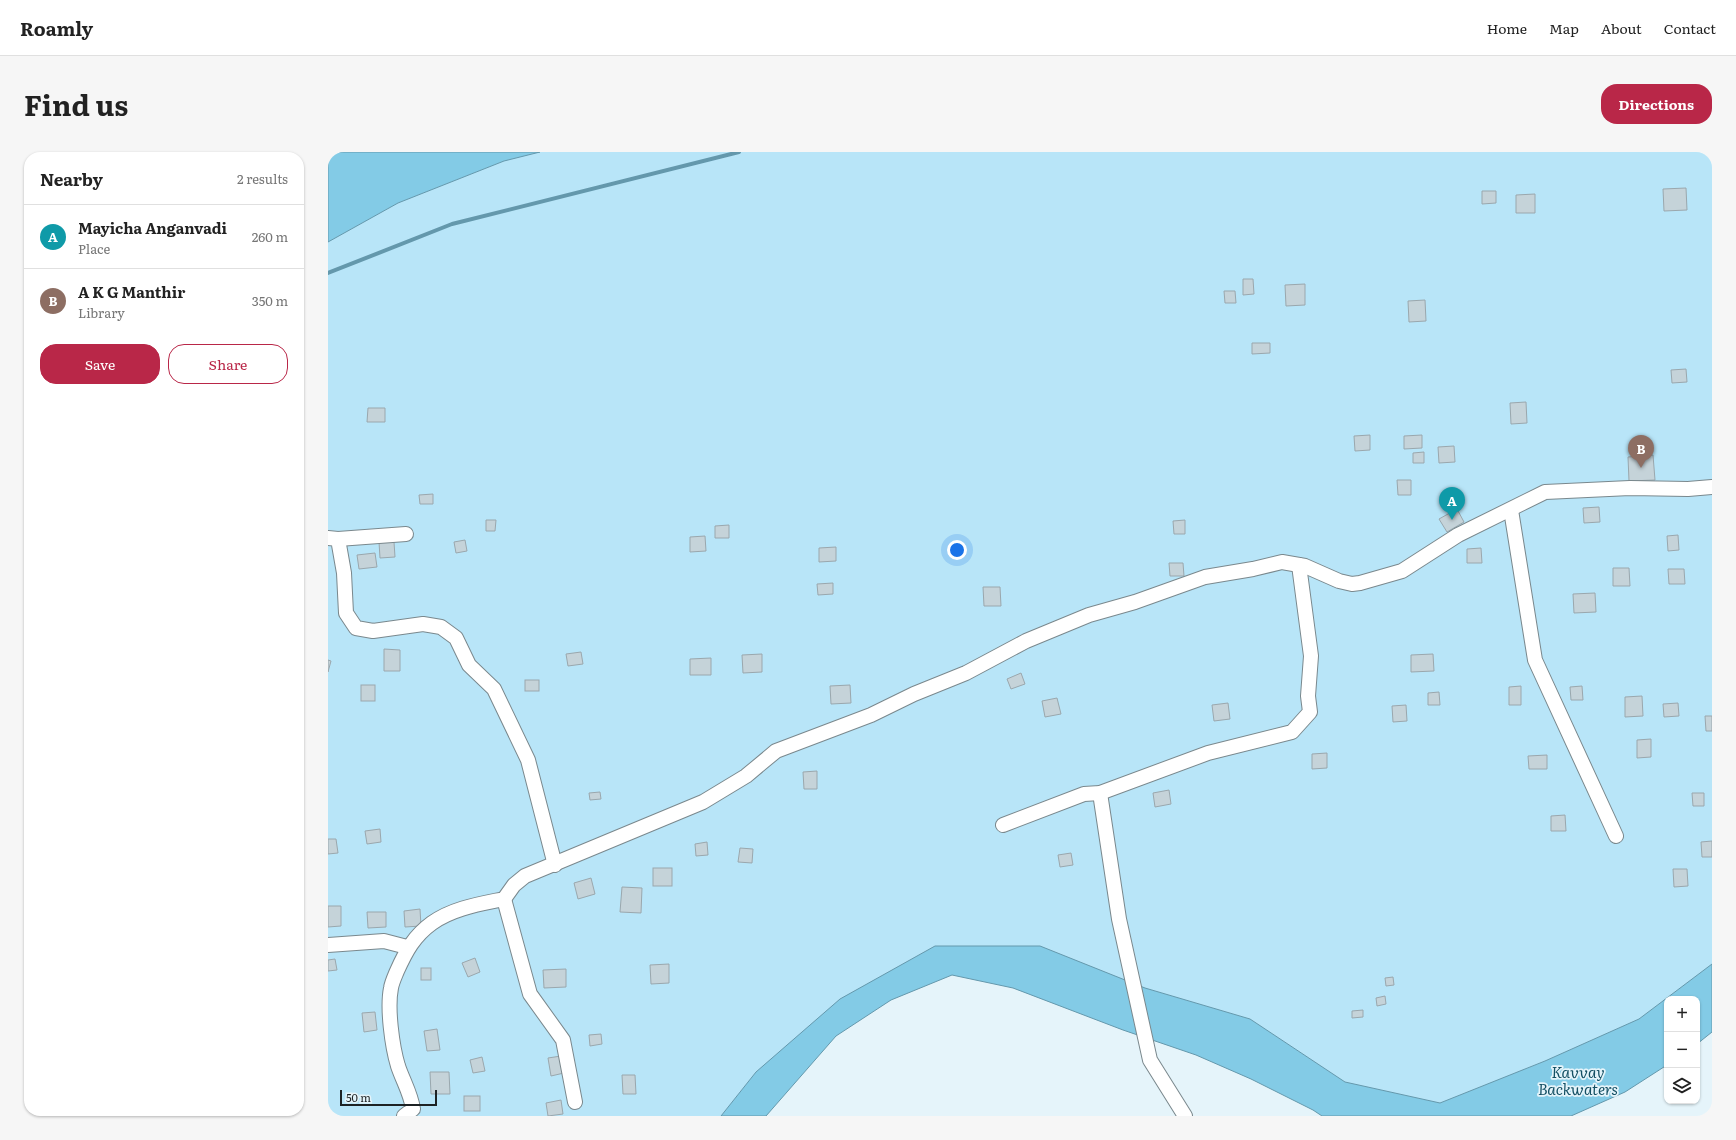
<!DOCTYPE html>
<meta charset="utf-8">
<style>
:root{--surface:#fff;--page:#f6f6f6;--text:#222;--muted:#767676;--line:#e0e0e0;--accent:#b92748}
body{margin:0;font-family:Literata,serif;background:var(--page);color:var(--text)}
.controls{position:absolute;right:12px;bottom:12px;display:grid;overflow:hidden;border-radius:8px;box-shadow:0 1px 3px #0004}
.controls button{width:36px;height:36px;display:grid;place-items:center;padding:0;border:0;border-bottom:1px solid var(--line);background:var(--surface);color:var(--text);font:20px sans-serif}
.scale{position:absolute;left:12px;bottom:10px;width:97px;box-sizing:border-box;padding-left:4px;border:2px solid #1d2224;border-top:0;font-size:11px;line-height:14px;white-space:nowrap;color:#1d2224;-webkit-text-stroke:3px #e5f4fa;paint-order:stroke}
.you{position:absolute;left:629px;top:398px;width:14px;height:14px;margin:-10px;border:3px solid #fff;border-radius:50%;background:#1a73e8;box-shadow:0 0 0 6px #1a73e833}
.badge{display:grid;place-items:center;width:26px;height:26px;border-radius:50%;background:var(--accent);color:#fff;font-size:13px;font-weight:700}
.pin{position:absolute;translate:-50% -33px;filter:drop-shadow(0 1px 2px #0008)}
.pin::after{content:'';position:absolute;top:21px;width:14px;height:12px;background:inherit;clip-path:polygon(0 0,100% 0,50% 100%)}
.list{margin:0;padding:0;list-style:none}
h2{display:flex;justify-content:space-between;align-items:center;height:52px;margin:0;padding:0 16px;font-size:17px}
h2 small{font-size:13px;font-weight:400;color:var(--muted)}
.list li{display:grid;grid-template-columns:26px 1fr auto;gap:12px;align-items:center;box-sizing:border-box;height:64px;padding:0 16px;border-top:1px solid var(--line)}
.list b{display:block;font-size:15px;white-space:nowrap}
.list p{margin:0;font-size:13px;white-space:nowrap;color:var(--muted)}
.list em{font-size:13px;font-style:normal;color:var(--muted)}
.actions{display:flex;gap:8px;padding:12px 16px}
.actions a{flex:1;padding:9px 0;border:1px solid var(--accent);border-radius:16px;text-align:center;font-size:14px;color:var(--accent)}
.actions .main{background:var(--accent);color:#fff}
.icon{flex:none;width:22px;height:22px;fill:none;stroke:currentColor;stroke-width:2;stroke-linecap:round;stroke-linejoin:round}
.map{position:relative;flex:none;width:1384px;height:964px;overflow:hidden;border-radius:16px}
header{display:flex;align-items:center;gap:24px;box-sizing:border-box;height:56px;padding:0 20px;background:var(--surface);border-bottom:1px solid var(--line)}
header strong{font-size:19px}
nav{display:flex;gap:22px;margin-inline-start:auto;font-size:14px}
.intro{display:flex;align-items:center;justify-content:space-between;box-sizing:border-box;height:96px;padding:0 24px}
h1{margin:0;font-size:28px}
.button{padding:10px 18px;border-radius:16px;background:var(--accent);color:#fff;font-size:14px;font-weight:700}
main{display:flex;gap:24px;padding:0 24px}
aside{flex:1;background:var(--surface);border-radius:16px;box-shadow:0 1px 3px #0004}
.map>svg:first-child{display:block}
</style>
<header>
<strong>Roamly</strong>
<nav><a>Home</a><a>Map</a><a>About</a><a>Contact</a></nav>
</header>
<div class="intro"><h1>Find us</h1><a class="button">Directions</a></div>
<main>
<aside>
<h2>Nearby<small>2 results</small></h2>
<ul class="list">
<li><span class="badge" style="background:#0f9aa8">A</span><div><b>Mayicha Anganvadi</b><p>Place</p></div><em>260 m</em></li>
<li><span class="badge" style="background:#8d6e63">B</span><div><b>A K G Manthir</b><p>Library</p></div><em>350 m</em></li>
</ul>
<div class="actions"><a class="main">Save</a><a>Share</a></div>
</aside>
<div class="map">
<svg width="1384" height="964" viewBox="0 0 1384 964">
<rect width="100%" height="100%" fill="#e5f4fa"/>
<!-- green -->
<path fill="#b8e5f8" d="M212 0H1384V812L1311 867 1217 909 1112 951 1017 930 922 867 817 836 607 794 428 920 393 964H0V90L70 51 176 9Z"/>
<!-- water -->
<g fill="#83cbe6" stroke="#6498ac">
<path d="M0 0H212L176 9 70 51 0 90Z"/>
<path d="M607 794H712L817 836 922 867 1017 930 1112 951 1217 909 1311 867 1384 812V880L1369 892V847H1339V913L1297 940 1243 964H994L985 958 923 927 868 903 795 878 685 836 624 823 563 848 508 884 438 964H393L428 920 512 847Z"/>
</g>
<g fill="none" stroke-linecap="round" stroke-linejoin="round">
<!-- stream -->
<path stroke="#6498ac" stroke-width="4" d="M0 121 124 72 411 0"/>
</g>
<!-- building -->
<g fill="#c5d3d9" stroke="#9aa7ad">
<path d="M1358 36 1359 58 1336 59 1335 37Z"/>
<path d="M1154 39H1168V51L1154 52Z"/>
<path d="M1207 42V61H1188V43Z"/>
<path d="M915 127H925L926 142 915 143Z"/>
<path d="M977 132V153L958 154 957 133Z"/>
<path d="M896 139H907L908 151H897Z"/>
<path d="M1097 148 1098 169 1081 170 1080 149Z"/>
<path d="M924 191H942V201L924 202Z"/>
<path d="M1358 217 1359 230 1344 231 1343 218Z"/>
<path d="M1198 250 1199 271 1183 272 1182 251Z"/>
<path d="M40 256H57V270H39Z"/>
<path d="M1042 283V298L1027 299 1026 284Z"/>
<path d="M1094 283V296L1076 297V284Z"/>
<path d="M1126 294 1127 310 1111 311 1110 295Z"/>
<path d="M1096 300V311H1085V301Z"/>
<path d="M1325 303 1327 328 1301 329 1300 305Z"/>
<path d="M1069 328H1083V343H1070Z"/>
<path d="M105 342V352H92L91 343Z"/>
<path d="M1271 355 1272 370 1256 371 1255 356Z"/>
<path d="M1129 357 1136 370 1119 380 1111 367Z"/>
<path d="M158 368H168L167 379H158Z"/>
<path d="M857 368V382H846L845 369Z"/>
<path d="M401 373V386H387V374Z"/>
<path d="M1350 383 1351 398 1340 399 1339 384Z"/>
<path d="M377 384 378 399 362 400V385Z"/>
<path d="M137 388 139 399 128 401 126 390Z"/>
<path d="M51 390H66L67 405 52 406Z"/>
<path d="M508 395V409L491 410V396Z"/>
<path d="M1153 396 1154 411H1139V397Z"/>
<path d="M47 401 49 415 31 417 29 403Z"/>
<path d="M841 411H855L856 424H842Z"/>
<path d="M1285 416H1301L1302 434H1285Z"/>
<path d="M1340 417H1356L1357 432H1341Z"/>
<path d="M505 431V442L490 443 489 432Z"/>
<path d="M655 435H672L673 454H656Z"/>
<path d="M1267 441 1268 460 1246 461 1245 442Z"/>
<path d="M56 497 72 498V519H56Z"/>
<path d="M253 500 255 512 240 514 238 502Z"/>
<path d="M434 502V520L415 521 414 503Z"/>
<path d="M1105 502 1106 519 1083 520V503Z"/>
<path d="M383 506V523H362V507Z"/>
<path d="M0 508 3 509 0 520Z"/>
<path d="M693 521 697 532 683 537 679 527Z"/>
<rect x="197" y="528" width="14" height="11"/>
<rect x="33" y="533" width="14" height="16"/>
<path d="M522 533 523 551 503 552 502 534Z"/>
<path d="M1193 534V553H1181V535Z"/>
<path d="M1254 534 1255 548H1243L1242 535Z"/>
<path d="M1111 540 1112 553H1100V541Z"/>
<path d="M1314 544 1315 564 1297 565V545Z"/>
<path d="M729 546 733 562 717 565 714 549Z"/>
<path d="M900 551 902 567 886 569 884 553Z"/>
<path d="M1350 551 1351 564 1336 565 1335 552Z"/>
<path d="M1078 553 1079 569 1065 570 1064 554Z"/>
<path d="M1377 564H1384V579H1378Z"/>
<path d="M1323 587V605L1309 606V588Z"/>
<path d="M999 601V616L984 617V602Z"/>
<path d="M1219 603V617H1201L1200 604Z"/>
<path d="M489 619V637H476L475 620Z"/>
<path d="M841 638 843 652 827 655 825 641Z"/>
<path d="M272 640 273 647 262 648 261 641Z"/>
<path d="M1364 641H1376V654H1365Z"/>
<path d="M1237 663 1238 679H1223V664Z"/>
<path d="M52 677 53 690 39 692 37 679Z"/>
<path d="M0 687H8L10 701 0 702Z"/>
<path d="M1384 689V705H1374L1373 690Z"/>
<path d="M379 690 380 703 368 704 367 692Z"/>
<path d="M412 696 425 697 424 711 410 710Z"/>
<path d="M743 701 745 713 732 715 730 703Z"/>
<rect x="325" y="716" width="19" height="18"/>
<path d="M1345 717H1359L1360 734 1346 735Z"/>
<path d="M263 726 267 742 250 747 246 731Z"/>
<path d="M294 735 314 736 313 761 292 760Z"/>
<path d="M0 754H13V774L0 775Z"/>
<path d="M92 757 93 774 77 775 76 759Z"/>
<path d="M39 760H58V775L40 776Z"/>
<path d="M147 806 152 820 140 825 134 811Z"/>
<path d="M7 807 9 818 0 819V808Z"/>
<path d="M341 812V831L323 832 322 813Z"/>
<rect x="93" y="816" width="10" height="12"/>
<path d="M238 817V835L216 836 215 818Z"/>
<path d="M1065 825 1066 833 1058 834 1057 826Z"/>
<path d="M1057 844 1058 852 1049 854 1048 846Z"/>
<path d="M1035 858V865L1024 866V859Z"/>
<path d="M47 860 49 878 36 880 34 861Z"/>
<path d="M109 877 112 898 99 899 96 879Z"/>
<path d="M273 882 274 892 262 894 261 883Z"/>
<path d="M233 904 236 921 223 924 220 906Z"/>
<path d="M154 905 157 919 145 921 142 908Z"/>
<path d="M102 920H121L122 942H103Z"/>
<path d="M294 923H307L308 942H295Z"/>
<rect x="136" y="944" width="16" height="15"/>
<path d="M233 948 235 962 220 964 218 951Z"/>
</g>
<g fill="none" stroke-linecap="round" stroke-linejoin="round">
<!-- minor casing -->
<g stroke="#7a888d" stroke-width="16">
<g id="minor">
<path d="M1183 358 1207 508 1288 684"/>
<path d="M0 386 10 387 16 421 18 461 28 476 45 479 95 472 113 475 128 486 141 513 166 537 200 608 227 713"/>
<path d="M10 387 78 382"/>
<path d="M772 641 791 767 822 908 857 964"/>
<path d="M675 673 756 642 772 641 880 601 964 580 982 560 980 544 983 504 971 413"/>
<path d="M176 747 202 842 235 888 247 950"/>
<path d="M0 793 56 789 79 795"/>
<path d="M76 964 85 957C83 942 75 929 70 914 64 894 59 856 63 836 64 830 67 824 69 819 78 799 86 784 104 771 125 756 152 752 176 747L186 733 197 724 375 650 418 624 448 599 543 563 586 542 638 521 698 489 761 463 807 450 877 425 925 417 954 410 977 414 1011 429 1024 432 1032 431 1074 419 1130 383 1217 340 1302 336 1360 337 1384 335"/>
</g>
</g>
<!-- minor -->
<use href="#minor" stroke="#fff" stroke-width="14"/>
</g>
<g text-anchor="middle" dominant-baseline="central" stroke-width="3.5" stroke-linejoin="round" paint-order="stroke">
<!-- water labels -->
<g font-size="15" font-style="italic" fill="#134f63" stroke="#e5f4fa">
<text x="1250" y="919">Kavvay<tspan x="1250" dy="17">Backwaters</tspan></text>
</g>
</g>
</svg>
<div class="controls">
<button>+</button>
<button>−</button>
<button><svg class="icon" aria-label="layers" viewBox="0 0 24 24"><path d="M12 4l9 5-9 5-9-5zM3 14l9 5 9-5"/></svg></button>
</div>
<div class="scale">50 m</div>
<div class="you"></div>
<div class="pin badge" style="left:1124px;top:368px;background:#0f9aa8">A</div>
<div class="pin badge" style="left:1313px;top:316px;background:#8d6e63">B</div>
</div>
</main>
